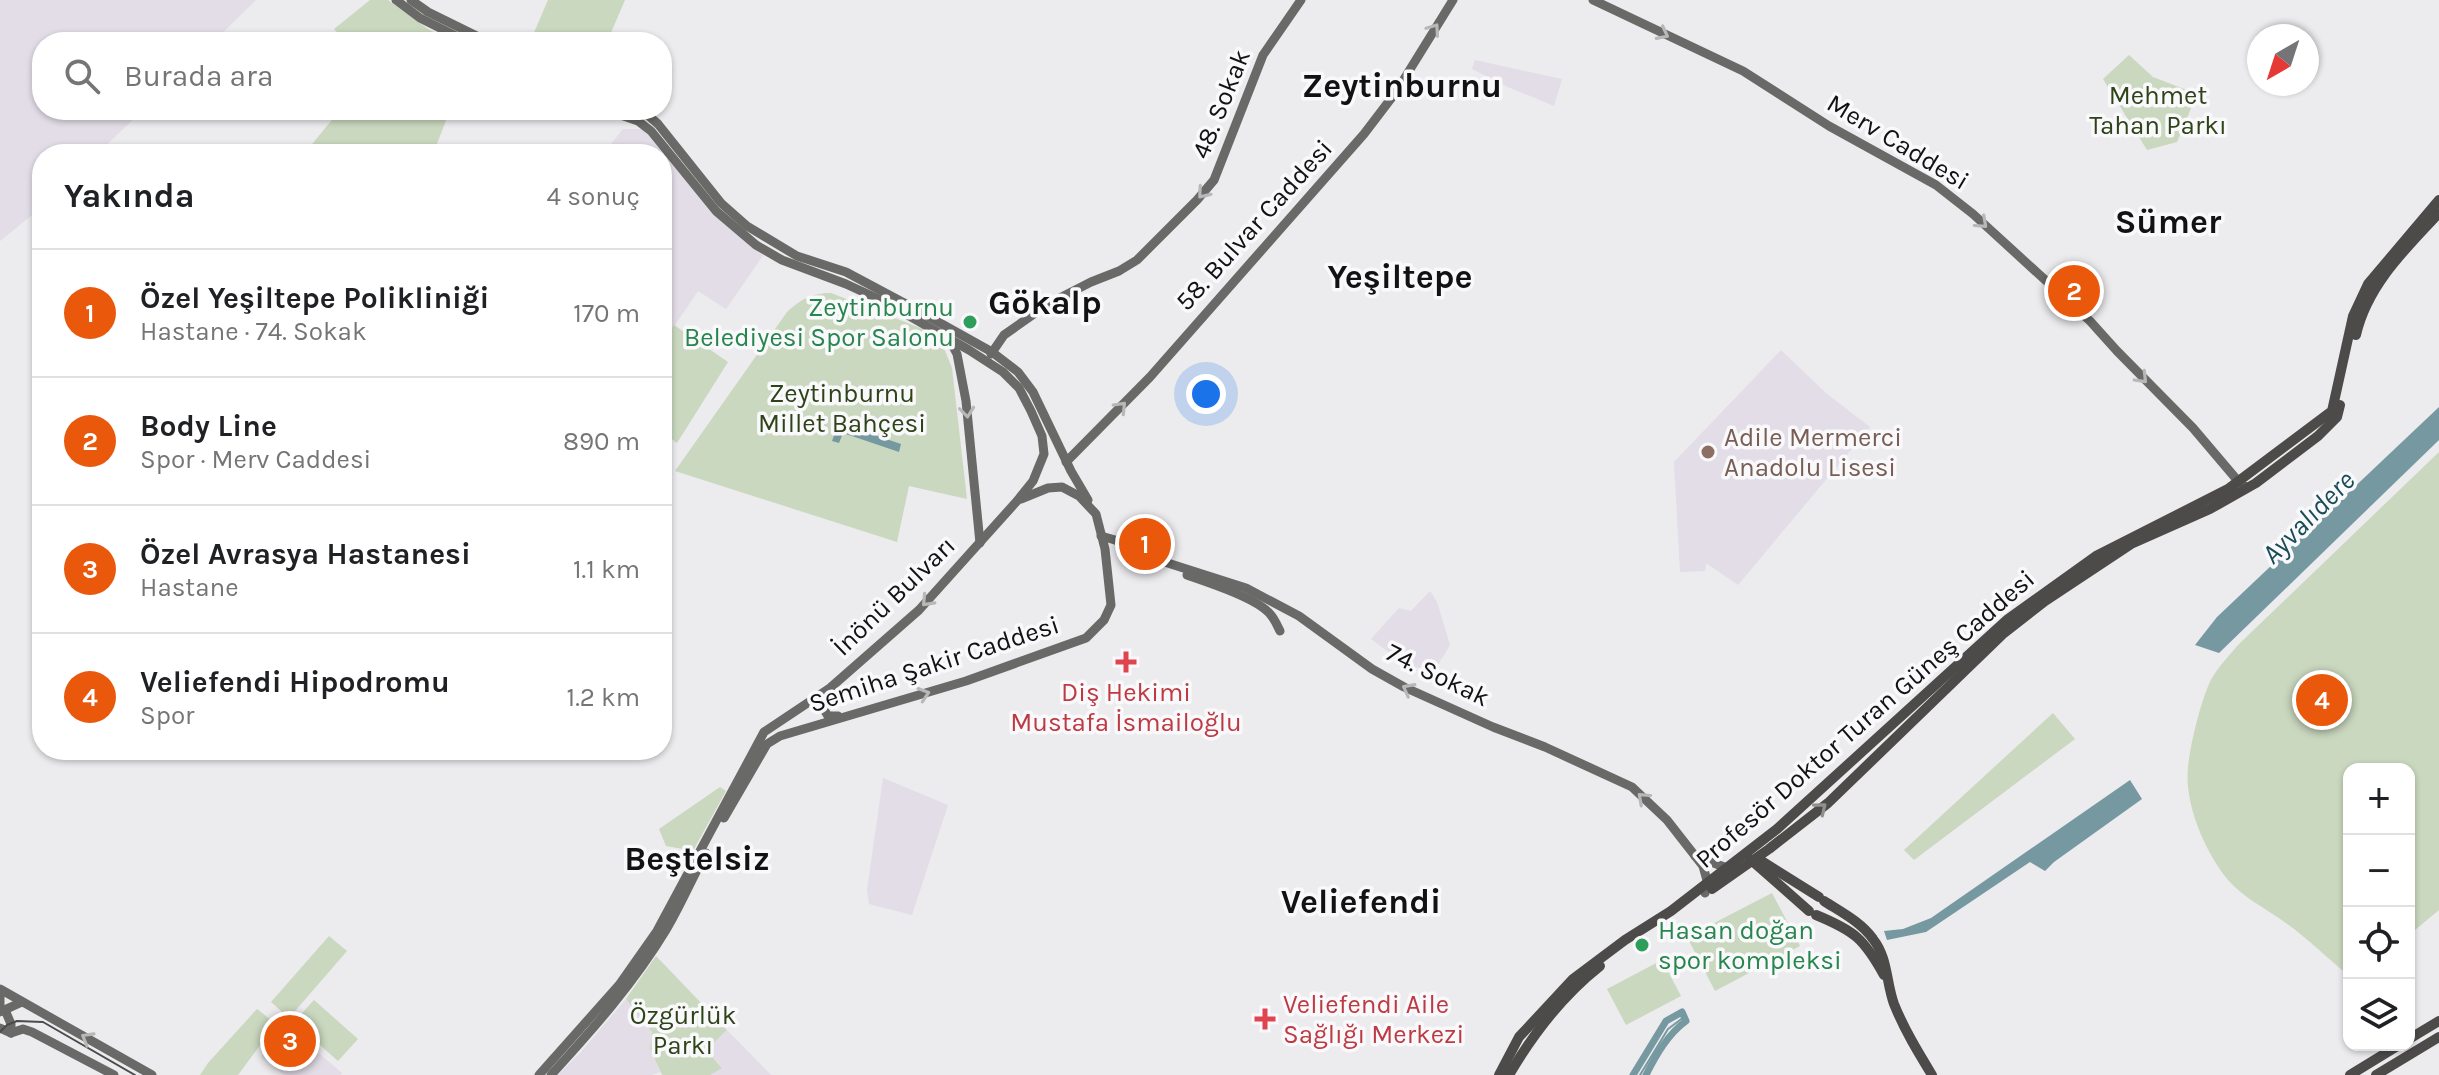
<!DOCTYPE html>
<html lang="tr">
<meta charset="utf-8">
<style>
:root{--surface:#fff;--page:#f6f6f6;--text:#202124;--muted:#757577;--line:#e0e0e0;--accent:#ea580c}
body{margin:0;font-family:Karla,sans-serif;background:var(--page);color:var(--text)}
.controls{position:absolute;right:24px;bottom:24px;display:grid;overflow:hidden;border-radius:16px;box-shadow:0 2px 6px #0004}
.controls button{width:72px;height:72px;display:grid;place-items:center;padding:0;border:0;border-bottom:2px solid var(--line);background:var(--surface);color:var(--text);font:40px sans-serif}
.compass{position:absolute;left:2247px;top:24px;width:72px;height:72px;border-radius:50%;background:var(--surface);box-shadow:0 2px 6px #0004;rotate:219deg}
.you{position:absolute;left:1206px;top:394px;width:28px;height:28px;margin:-20px;border:6px solid #fff;border-radius:50%;background:#1a73e8;box-shadow:0 0 0 12px #1a73e833}
.badge{display:grid;place-items:center;width:52px;height:52px;border-radius:50%;background:var(--accent);color:#fff;font-size:26px;font-weight:700}
.pin{position:absolute;translate:-50% -50%;border:4px solid #fff;box-shadow:0 2px 8px #0006}
.list{margin:0;padding:0;list-style:none}
h2{display:flex;justify-content:space-between;align-items:center;height:104px;margin:0;padding:0 32px;font-size:34px}
h2 small{font-size:26px;font-weight:400;color:var(--muted)}
.list li{display:grid;grid-template-columns:52px 1fr auto;gap:24px;align-items:center;box-sizing:border-box;height:128px;padding:0 32px;border-top:2px solid var(--line)}
.list b{display:block;font-size:30px;white-space:nowrap}
.list p{margin:0;font-size:26px;white-space:nowrap;color:var(--muted)}
.list em{font-size:26px;font-style:normal;color:var(--muted)}
.icon{flex:none;width:44px;height:44px;fill:none;stroke:currentColor;stroke-width:2;stroke-linecap:round;stroke-linejoin:round}
.map{position:relative;flex:none;width:2439px;height:1075px;overflow:hidden}
.search{position:absolute;background:var(--surface);box-shadow:0 2px 6px #0004;left:32px;top:32px;width:640px;height:88px;display:flex;align-items:center;gap:20px;box-sizing:border-box;padding:0 28px;border-radius:32px;color:var(--muted);font-size:30px}
.panel{position:absolute;background:var(--surface);box-shadow:0 2px 6px #0004;left:32px;top:144px;width:640px;height:616px;border-radius:32px}
.map>svg:first-child{display:block}
</style>
<div class="map">
<svg width="2439" height="1075" viewBox="0 0 2439 1075">
<rect width="100%" height="100%" fill="#ecebee"/>
<!-- built -->
<g fill="#e2dde7">
<path d="M0 0H256L213 42H42V110H143L97 154H42V207L0 241Z"/>
<path d="M1475 60 1562 79 1554 106 1508 87 1472 69Z"/>
<path d="M623 129H643L723 222 764 254 726 309 698 291 662 344V154H603Z"/>
<path d="M1781 350 1827 394 1870 427 1738 585 1706 563 1705 571 1680 572 1674 462Z"/>
<path d="M1430 591 1437 602 1450 645 1433 673 1402 662 1371 639 1399 608 1411 611Z"/>
<path d="M883 778 948 805 912 915 869 904 867 890Z"/>
<path d="M626 999 652 1032 650 1049 660 1072 652 1075H558L581 1052Z"/>
<path d="M287 1026 342 1073 340 1075H284L261 1057Z"/>
<path d="M727 1030 771 1075H710L722 1067 706 1050Z"/>
</g>
<!-- green -->
<g fill="#cad8bf">
<path d="M370 0H388L428 29 453 42H354L341 37 334 29Z"/>
<path d="M548 0H625L607 42H530Z"/>
<path d="M2129 55 2153 77 2197 94 2177 142 2147 150 2103 79Z"/>
<path d="M340 110H450L433 154H304Z"/>
<path d="M831 293 923 329 934 336 943 346 952 368 967 499 909 486 897 542 675 471 787 312C801 299 812 293 831 293Z"/>
<path d="M674 325 728 362 677 443 662 432V344Z"/>
<path d="M2439 452V910L2409 935V769H2349V976C2327 958 2306 937 2283 921 2265 908 2244 898 2229 881 2206 854 2184 804 2188 768 2190 745 2200 705 2209 684 2215 670 2228 657 2238 645Z"/>
<path d="M2053 713 2075 739 1914 860 1904 850Z"/>
<path d="M720 787 726 791 694 849 689 850 666 846 659 829Z"/>
<path d="M1772 893 1800 946 1715 991 1687 937Z"/>
<path d="M329 936 347 951 289 1018 271 1002Z"/>
<path d="M656 956 727 1030 706 1050 722 1068 710 1075H662L650 1049 652 1032 626 999Z"/>
<path d="M1662 960 1681 996 1626 1025 1607 989Z"/>
<path d="M314 1000 358 1039 338 1061 294 1022Z"/>
<path d="M257 1009 276 1024 238 1075H200L208 1063Z"/>
</g>
<!-- water -->
<g fill="#7699a1">
<path d="M2439 407V440L2219 653 2195 645 2217 617Z"/>
<path d="M842 413 848 415 845 425 901 444 899 452 843 433 839 443 832 441Z"/>
<path d="M2130 780 2142 799 2054 862 2045 871 2030 862 1926 932 1887 940 1884 931 1903 929 1931 918Z"/>
</g>
<g fill="none" stroke-linecap="round" stroke-linejoin="round">
<!-- stream -->
<path stroke="#7699a1" stroke-width="2" d="M1640 1075 1668 1029 1684 1017"/>
<!-- canal -->
<path stroke="#7699a1" stroke-width="7" d="M1633 1075 1666 1021 1682 1012 1686 1021C1668 1034 1656 1055 1646 1075"/>
<!-- secondary -->
<g stroke="#696967" stroke-width="9">
<path d="M396 0 420 18 468 42"/>
<path d="M411 0 428 12 489 42"/>
<path d="M1593 0 1743 71 1829 126 1936 185 1973 214 2090 321 2117 351 2193 428 2238 481 2247 488"/>
<path d="M642 110 658 124 721 203 747 226 797 256 846 272 906 304 992 352 1018 372 1033 392 1071 471 1088 500"/>
<path d="M948 337 957 354 966 401 980 543"/>
<path d="M991 354 1004 335 1048 304 1091 282 1119 271 1137 260 1197 200 1214 180 1263 55 1301 0"/>
<path d="M1066 462 1150 377 1364 134 1396 92 1453 0"/>
<path d="M1101 536 1115 540 1152 558 1246 588 1299 616 1372 669 1404 687 1493 727 1545 747 1632 787 1667 820 1703 866 1708 884 1705 893"/>
<path d="M1187 575C1207 582 1257 598 1270 614 1274 618 1277 625 1280 631"/>
<path d="M826 693 820 703 828 716H838"/>
<path d="M724 818 767 744 780 736 966 681 1086 638 1104 620 1111 605 1105 549 1096 514 1079 496 1062 487 1048 488 1021 499"/>
<path d="M1695 856 1727 868"/>
<path d="M0 989 152 1075"/>
<path d="M0 993V1005"/>
<path d="M5 1010 11 1024V1033"/>
<path d="M0 1012 22 1002"/>
<path d="M0 1028 11 1033"/>
<path d="M11 1033 23 1029 32 1032 114 1075"/>
<path d="M539 1075 619 985 657 931 764 732 830 688 919 610 1017 501 1033 481 1044 454 1042 436 1031 411 1019 388 1003 372 969 350 885 302 846 284 782 260 756 245 716 211 651 131 638 121 606 110"/>
<path d="M551 1075C593 1029 634 983 666 930 681 905 692 878 706 853"/>
</g>
<!-- primary -->
<g stroke="#4c4b49" stroke-width="10">
<path d="M2356 335C2367 286 2405 249 2439 213"/>
<path d="M1750 859 1809 911"/>
<path d="M1760 860 1819 897"/>
<path d="M1712 889 1769 849 1828 803 2004 633 2045 601 2131 544 2210 509 2256 483 2318 436 2337 417 2340 405"/>
<path d="M1824 901C1841 912 1861 922 1873 939 1888 958 1886 982 1894 1004 1904 1029 1918 1052 1932 1075"/>
<path d="M1816 915C1855 931 1864 939 1884 975"/>
<path d="M2409 1039 2439 1021"/>
<path d="M1499 1075 1519 1037 1573 979 1625 940 1671 911 1777 829 2008 619 2096 556 2228 489 2332 411 2353 316 2368 284 2439 200"/>
<path d="M1509 1075C1533 1034 1562 996 1600 966"/>
<path d="M2350 1075 2399 1045"/>
<path d="M2376 1075 2439 1037"/>
</g>
<!-- tram -->
<path stroke="#4b4b4c" stroke-width="2" d="M0 1032 7 1025 17 1021 43 1022 135 1075"/>
</g>
<!-- one-way arrows -->
<defs><path id="oneway-chevron" d="M-2-3.5L2.5 0L-2 3.5" fill="none" stroke-width="1.6" stroke-linecap="round" stroke-linejoin="round" transform="scale(2)"/></defs>
<g stroke="#b8b8b8">
<use href="#oneway-chevron" transform="translate(1434 29) rotate(-55)"/>
<use href="#oneway-chevron" transform="translate(1663 34) rotate(27)"/>
<use href="#oneway-chevron" transform="translate(1203 193) rotate(130)"/>
<use href="#oneway-chevron" transform="translate(1982 223) rotate(42)"/>
<use href="#oneway-chevron" transform="translate(2142 378) rotate(46)"/>
<use href="#oneway-chevron" transform="translate(1121 407) rotate(-46)"/>
<use href="#oneway-chevron" transform="translate(967 412) rotate(84)"/>
<use href="#oneway-chevron" transform="translate(927 601) rotate(133)"/>
<use href="#oneway-chevron" transform="translate(1408 689) rotate(-152)"/>
<use href="#oneway-chevron" transform="translate(924 694) rotate(-18)"/>
<use href="#oneway-chevron" transform="translate(1643 798) rotate(-138)"/>
<use href="#oneway-chevron" transform="translate(87 1038) rotate(-150)"/>
</g>
<use stroke="#919090" href="#oneway-chevron" transform="translate(1821 808) rotate(-39)"/>
<!-- markers -->
<g fill="#2e9e5b" stroke="#f9f8fb" stroke-width="3">
<circle cx="970" cy="322" r="8"/>
<circle cx="1642" cy="945" r="8"/>
</g>
<circle fill="#8d6e63" stroke="#f9f8fb" stroke-width="3" cx="1708" cy="452" r="8"/>
<g fill="#e0444e" stroke="#f9f8fb" stroke-width="3">
<path d="M1122 650h8v8h8v8h-8v8h-8v-8h-8v-8h8z"/>
<path d="M1261 1007h8v8h8v8h-8v8h-8v-8h-8v-8h8z"/>
</g>
<g text-anchor="middle" dominant-baseline="central" stroke-width="7" stroke-linejoin="round" paint-order="stroke">
<!-- park labels -->
<g font-size="26" fill="#2f4318" stroke="#f9f8fb">
<text x="2158" y="95">Mehmet<tspan x="2158" dy="30">Tahan Parkı</tspan></text>
<text x="842" y="393">Zeytinburnu<tspan x="842" dy="30">Millet Bahçesi</tspan></text>
<text x="683" y="1015">Özgürlük<tspan x="683" dy="30">Parkı</tspan></text>
</g>
<!-- street labels -->
<g font-size="26" fill="#121212" stroke="#f9f8fb">
<text transform="translate(1221 104) rotate(-68)">48. Sokak</text>
<text transform="translate(1898 142) rotate(31)">Merv Caddesi</text>
<text transform="translate(1254 225) rotate(-48)">58. Bulvar Caddesi</text>
<text transform="translate(894 596) rotate(-44)">İnönü Bulvarı</text>
<text transform="translate(934 664) rotate(-18)">Semiha Şakir Caddesi</text>
<text transform="translate(1438 675) rotate(26)">74. Sokak</text>
<text transform="translate(1865 719) rotate(-41)">Profesör Doktor Turan Güneş Caddesi</text>
</g>
<!-- leisure labels -->
<g font-size="26" fill="#27864d" stroke="#f9f8fb" text-anchor="end">
<text x="954" y="307">Zeytinburnu<tspan x="954" dy="30">Belediyesi Spor Salonu</tspan></text>
<text x="1658" y="930" text-anchor="start">Hasan doğan<tspan x="1658" dy="30">spor kompleksi</tspan></text>
</g>
<!-- education labels -->
<g font-size="26" fill="#785e54" stroke="#f9f8fb" text-anchor="start">
<text x="1724" y="437">Adile Mermerci<tspan x="1724" dy="30">Anadolu Lisesi</tspan></text>
</g>
<!-- health labels -->
<g font-size="26" fill="#be3a42" stroke="#f9f8fb">
<text x="1126" y="692">Diş Hekimi<tspan x="1126" dy="30">Mustafa İsmailoğlu</tspan></text>
<text x="1283" y="1004" text-anchor="start">Veliefendi Aile<tspan x="1283" dy="30">Sağlığı Merkezi</tspan></text>
</g>
<!-- water labels -->
<g font-size="28" font-style="italic" fill="#184c56" stroke="#f9f8fb">
<text transform="translate(2308 517) rotate(-45)">Ayvalıdere</text>
</g>
<!-- district labels -->
<g font-size="34" font-weight="bold" fill="#121212" stroke="#f9f8fb">
<text x="1402" y="86">Zeytinburnu</text>
<text x="2168" y="222">Sümer</text>
<text x="1400" y="277">Yeşiltepe</text>
<text x="1045" y="303">Gökalp</text>
<text x="697" y="859">Beştelsiz</text>
<text x="1361" y="902">Veliefendi</text>
</g>
</g>
</svg>
<div class="controls">
<button>+</button>
<button>−</button>
<button><svg class="icon" aria-label="locate" viewBox="0 0 24 24"><circle cx="12" cy="12" r="6"/><path d="M12 2v4M12 18v4M2 12h4M18 12h4"/></svg></button>
<button><svg class="icon" aria-label="layers" viewBox="0 0 24 24"><path d="M12 4l9 5-9 5-9-5zM3 14l9 5 9-5"/></svg></button>
</div>
<svg class="compass" viewBox="-18 -18 36 36"><path d="M0-13l5 13h-10z" fill="#e53935"/><path d="M0 13l5-13h-10z" fill="#757577"/></svg>
<div class="you"></div>
<div class="pin badge" style="left:1145px;top:544px">1</div>
<div class="pin badge" style="left:2074px;top:291px">2</div>
<div class="pin badge" style="left:290px;top:1041px">3</div>
<div class="pin badge" style="left:2322px;top:700px">4</div>
<div class="search"><svg class="icon" aria-label="search" viewBox="0 0 24 24"><circle cx="10" cy="10" r="6"/><path d="M15 15l6 6"/></svg>Burada ara</div>
<section class="panel">
<h2>Yakında<small>4 sonuç</small></h2>
<ul class="list">
<li><span class="badge">1</span><div><b>Özel Yeşiltepe Polikliniği</b><p>Hastane · 74. Sokak</p></div><em>170 m</em></li>
<li><span class="badge">2</span><div><b>Body Line</b><p>Spor · Merv Caddesi</p></div><em>890 m</em></li>
<li><span class="badge">3</span><div><b>Özel Avrasya Hastanesi</b><p>Hastane</p></div><em>1.1 km</em></li>
<li><span class="badge">4</span><div><b>Veliefendi Hipodromu</b><p>Spor</p></div><em>1.2 km</em></li>
</ul>
</section>
</div>
